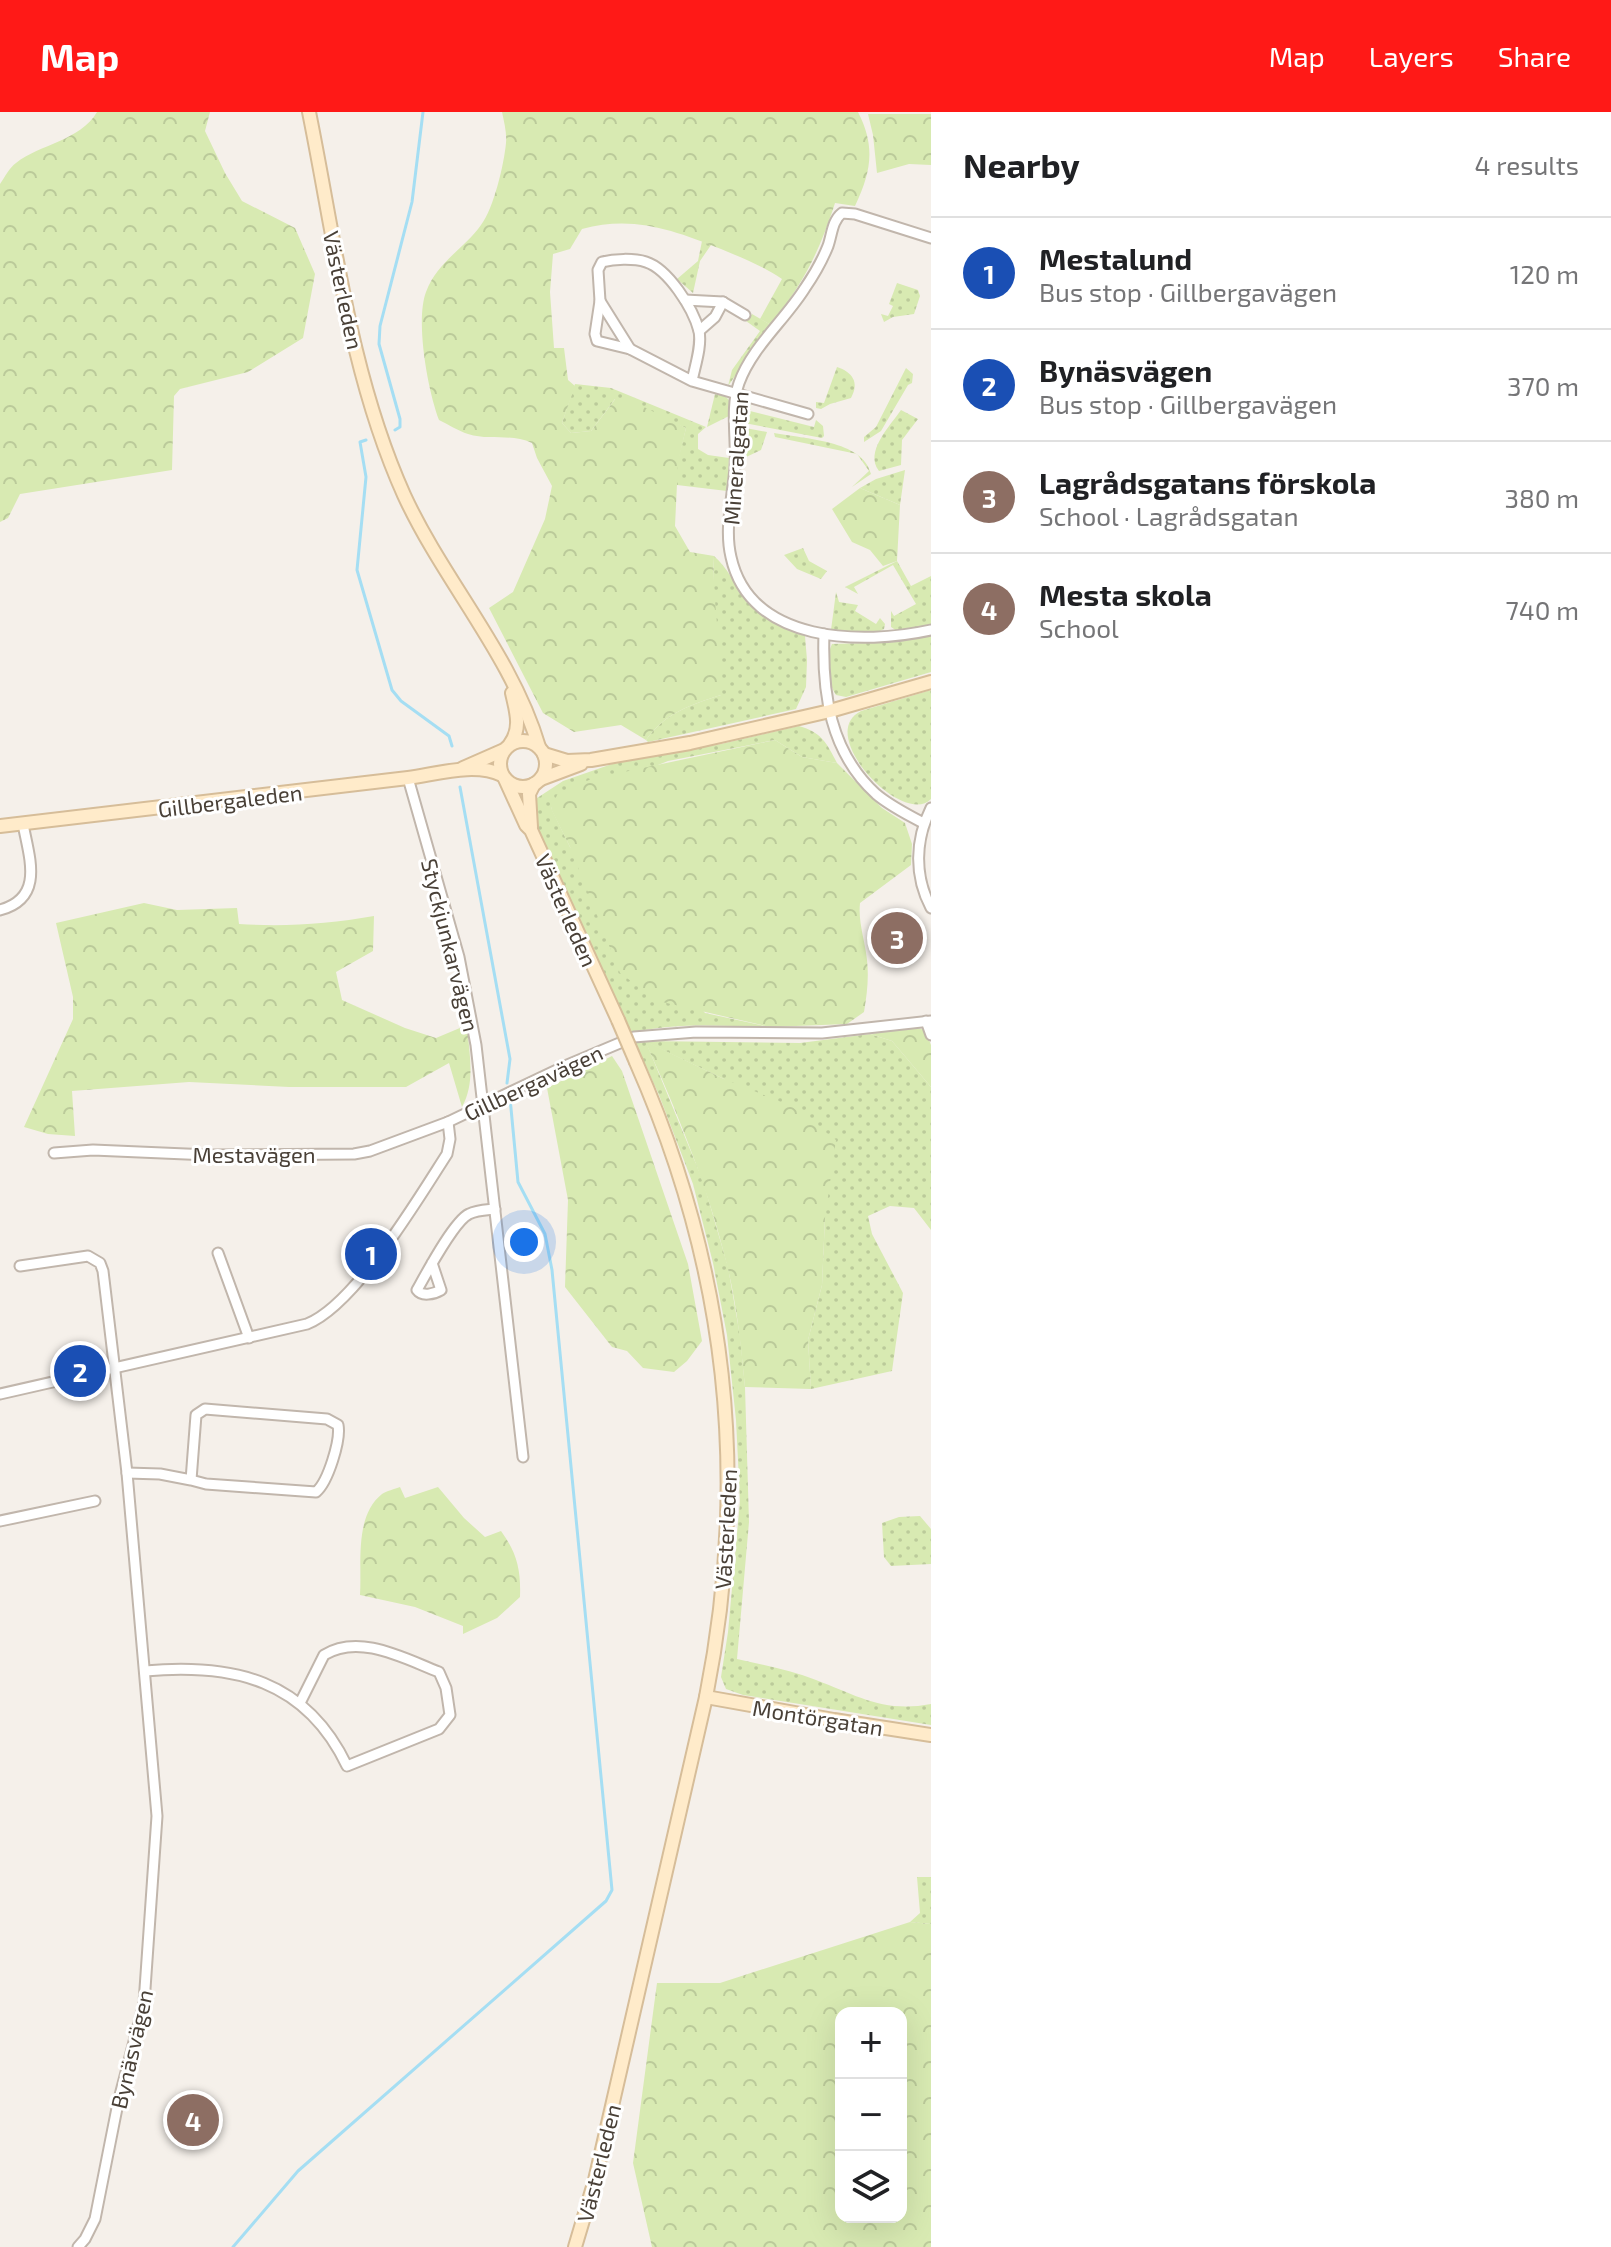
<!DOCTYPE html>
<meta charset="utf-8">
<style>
:root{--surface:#fff;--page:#f6f6f6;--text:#202124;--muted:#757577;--line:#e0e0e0;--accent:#ff1917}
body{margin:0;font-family:"Exo 2",sans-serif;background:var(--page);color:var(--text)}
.controls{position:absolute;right:24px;bottom:24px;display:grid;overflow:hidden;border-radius:16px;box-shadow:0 8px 32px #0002}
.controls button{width:72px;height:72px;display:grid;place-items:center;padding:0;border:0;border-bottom:2px solid var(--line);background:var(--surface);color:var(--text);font:40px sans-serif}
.you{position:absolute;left:524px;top:1130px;width:28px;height:28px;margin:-20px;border:6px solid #fff;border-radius:50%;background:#1a73e8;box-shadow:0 0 0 12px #1a73e833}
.badge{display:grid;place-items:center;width:52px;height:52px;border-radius:50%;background:var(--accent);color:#fff;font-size:26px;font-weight:700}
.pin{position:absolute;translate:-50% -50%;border:4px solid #fff;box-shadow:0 2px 8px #0006}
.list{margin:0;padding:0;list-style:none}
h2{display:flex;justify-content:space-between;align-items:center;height:104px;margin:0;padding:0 32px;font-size:34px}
h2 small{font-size:26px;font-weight:400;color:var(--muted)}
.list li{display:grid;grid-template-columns:52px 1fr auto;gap:24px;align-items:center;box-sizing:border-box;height:112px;padding:0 32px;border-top:2px solid var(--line)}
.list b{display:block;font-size:30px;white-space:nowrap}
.list p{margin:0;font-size:26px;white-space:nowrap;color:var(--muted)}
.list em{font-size:26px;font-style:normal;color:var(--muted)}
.icon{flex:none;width:44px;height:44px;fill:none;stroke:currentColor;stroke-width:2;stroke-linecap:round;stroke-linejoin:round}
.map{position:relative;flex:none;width:931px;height:2135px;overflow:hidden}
header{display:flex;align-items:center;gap:48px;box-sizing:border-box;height:112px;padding:0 40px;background:var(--accent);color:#fff}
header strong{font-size:38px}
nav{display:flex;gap:44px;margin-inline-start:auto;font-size:28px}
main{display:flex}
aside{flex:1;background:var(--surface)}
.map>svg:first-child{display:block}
</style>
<header>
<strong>Map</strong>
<nav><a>Map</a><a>Layers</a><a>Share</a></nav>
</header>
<main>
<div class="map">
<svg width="931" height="2135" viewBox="0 0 931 2135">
<defs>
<pattern id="grass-dots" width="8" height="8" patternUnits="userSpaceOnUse" patternTransform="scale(2)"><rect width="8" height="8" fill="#d8eab2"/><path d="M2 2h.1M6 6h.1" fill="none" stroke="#bbca9a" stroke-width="1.8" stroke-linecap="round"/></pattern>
<pattern id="forest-crowns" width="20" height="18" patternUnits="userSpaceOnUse" patternTransform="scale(2)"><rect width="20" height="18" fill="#d8eab2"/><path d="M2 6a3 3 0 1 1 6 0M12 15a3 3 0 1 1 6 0" fill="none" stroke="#bbca9a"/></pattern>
</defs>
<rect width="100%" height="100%" fill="#f5f0ea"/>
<!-- grass -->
<g fill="url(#grass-dots)">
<path d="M702 129 711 133 700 149 693 181 677 167 698 149Z"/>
<path d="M897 171 918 178 920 184 914 202 893 205 884 210 881 202 888 204 893 194 889 192Z"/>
<path d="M752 202 771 213 728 274 732 258 760 219 746 209Z"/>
<path d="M837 255C852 260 860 270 851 286L830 292 821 297 816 296V290L824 291Z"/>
<path d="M906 256 913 262 912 271 908 273 881 319 864 330V325L876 315Z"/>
<path d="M575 272 611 276 706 315 698 322V337L708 343 729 346 727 379 677 373V352L686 316 615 287 591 319 571 321 562 311Z"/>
<path d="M715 282 725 284 729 288V304L707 315Z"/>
<path d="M745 291 751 293 750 299 814 315 816 308 823 314 824 324 822 326 739 310V296Z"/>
<path d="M901 298 918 307 902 328 901 353 879 359C864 340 890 314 901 298Z"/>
<path d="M740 315 767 320 761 338 744 346 740 342Z"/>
<path d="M774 321C804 327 863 328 871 362L852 375 869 359 857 342 775 325Z"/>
<path d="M905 358 900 393 860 376 876 367Z"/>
<path d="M803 436 809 449 827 459 821 467 797 457 784 443Z"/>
<path d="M714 444C728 456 734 472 745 486 759 506 783 516 805 524L807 548 806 575 796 597 648 630 646 628C665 601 690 593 721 583L714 488Z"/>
<path d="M897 449 911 474 931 464V513L897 519 891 515V499L894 504 916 492 893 453 854 475 858 482 845 475Z"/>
<path d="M836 480 839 490 858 493 855 499 876 512 880 506 885 512 884 517 876 521 831 518Z"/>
<path d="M931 524V560L846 585 836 583C827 568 824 549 832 532L896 530Z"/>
<path d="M931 578V687C903 716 814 622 861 599Z"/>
<path d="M799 614C821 620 827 631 837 651L802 645 775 628 668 649 551 696 570 735 705 901 770 915C723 914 676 910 631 921L538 717 531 690 563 669 612 652 721 632Z"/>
<path d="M870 922 892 929 931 975V1118L914 1096 890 1094 868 1104 872 1122 903 1181 892 1259 811 1277 808 1228 822 1173 825 1106 724 967 646 930 703 1069 728 1155 740 1224 745 1275 749 1410 737 1547C763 1553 791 1558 816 1568 858 1584 884 1601 931 1592V1613L743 1583 726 1577 721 1565 728 1520 740 1389 736 1308 727 1223 713 1151 693 1072 659 983 635 930 645 929 800 931Z"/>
<path d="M920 1404 931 1417V1452L891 1454 884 1445 882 1411 899 1405Z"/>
<path d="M917 1765H931V1812L910 1810 920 1801Z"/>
</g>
<!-- forest -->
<g fill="url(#forest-crowns)" fill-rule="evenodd">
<path d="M97 0H210L205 19 225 61 242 89 295 116 315 162 303 226 248 260 180 277 174 284 172 358 20 382 8 406 0 410V72C5 65 9 56 16 51 40 32 80 29 97 0Z"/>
<path d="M502 0H858C876 35 871 60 855 94L835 91C819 141 803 171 771 213L760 207 782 167C763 154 742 146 721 137 673 118 633 103 582 117L570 137 553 142 550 180 554 236H564L568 268 575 274 562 311 571 321 591 319 616 286 628 287 686 316 678 351 675 414 690 440 714 444C712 491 722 536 721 583 690 593 665 601 646 628L621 613 574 620 543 601 489 496 513 480 545 407 552 374 537 346 532 331C511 321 490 329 468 322 458 319 448 312 439 308 428 279 415 209 426 180 437 150 465 136 481 113 494 96 504 52 506 31 507 21 504 10 502 0Z"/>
<path d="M868 2H931V53L909 52 877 61 873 23Z"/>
<path d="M860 376 900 393 897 449 883 454 870 438 852 430 832 397Z"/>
<path d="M775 628 802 645 837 651 882 696 905 711 912 732 911 753 860 791C858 811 865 828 867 848 869 866 867 882 864 900L847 912 770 915 658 889 620 861 570 735 551 697 557 683 591 667Z"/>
<path d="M144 791 177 798 237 796 239 812C285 815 329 812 374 804L373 839 336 860 342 888 405 916 436 926 467 913C469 941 476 970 462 995L449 951 406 975H289L189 970 72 979 75 1024 48 1022 24 1015 73 907V885L56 811Z"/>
<path d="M914 915 925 918 931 933V975L892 929 870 922Z"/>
<path d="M645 929 724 967 791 994 836 1028 825 1106 822 1173 808 1228 811 1277 745 1275C741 1235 737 1193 727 1153 708 1075 678 1002 645 929Z"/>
<path d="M612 944 622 959 688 1152 702 1229 687 1249 674 1260 643 1256 627 1239 612 1235 565 1175 568 1088 547 976Z"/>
<path d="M400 1375 405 1386 438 1375 464 1406 485 1425 501 1419C517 1441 521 1458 520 1485L497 1506 463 1522V1514L415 1495 360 1483C362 1452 354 1404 382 1382 386 1379 395 1377 400 1375Z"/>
<path d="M910 1810 931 1812V2135H652L633 2051 657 1871H720ZM841 1901H901V2105H841Z"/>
</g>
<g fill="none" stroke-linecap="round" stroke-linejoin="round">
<!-- stream -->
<g stroke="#a5def3" stroke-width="3">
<path d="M395 318 400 315V307L379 232 380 214 412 90 423 0"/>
<path d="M366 328 360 330 366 365 357 458 392 578 401 589 449 624 452 634"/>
<path d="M460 675 510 947 507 971"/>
<path d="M233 2135 298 2059 606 1789 612 1778 552 1158 545 1122 518 1070 510 986"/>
</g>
<!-- street casing -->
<g stroke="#c1b6ac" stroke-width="13">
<g id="street">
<path d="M931 126 855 102 842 101C832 109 832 123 828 134 822 149 814 163 805 176 785 208 752 235 739 271 730 296 737 328 735 355 733 384 724 416 731 445 750 532 863 533 931 518"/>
<path d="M685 188 723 190 745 203"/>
<path d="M600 189 630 237"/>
<path d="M699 219 715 205 723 190"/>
<path d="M692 269C695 254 702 234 699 219 693 196 668 157 646 150 633 146 614 147 602 150L598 158 600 189 595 222 597 229 630 237 692 269 808 302"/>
<path d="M824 522C822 581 830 640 876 682 890 694 907 702 923 711"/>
<path d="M408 666 459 845 476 933 523 1345"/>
<path d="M931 696C915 728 914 764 931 796"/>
<path d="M0 798C45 786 29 745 23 712"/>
<path d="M926 909 931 923"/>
<path d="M54 1041 93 1038 209 1043 354 1042 370 1039 448 1010 565 954 634 925 696 920 822 921 931 909"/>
<path d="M218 1141 249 1226"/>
<path d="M432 1151 441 1178C434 1182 422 1185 417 1178 426 1162 454 1109 469 1102 477 1098 486 1098 495 1097"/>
<path d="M20 1154 88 1144 100 1151 103 1159 127 1361 157 1704 144 1891 118 1991 95 2107 85 2127 78 2135"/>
<path d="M0 1282 307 1212C355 1193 418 1087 447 1042L450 1027 448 1010"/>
<path d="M127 1361 160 1362 191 1368 196 1303 205 1297 327 1307 338 1313C341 1328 328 1370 316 1380L206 1372 191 1368"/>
<path d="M0 1409 95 1389"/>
<path d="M145 1559C234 1551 306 1568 347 1654L439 1617 450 1603 446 1576 439 1560C405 1547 360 1521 324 1543L300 1591"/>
</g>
</g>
<!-- secondary casing -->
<g stroke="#d6bd99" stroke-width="16">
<g id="secondary">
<path d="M309 0C335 128 350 263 404 383 444 470 512 543 539 635"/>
<circle cx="523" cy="652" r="23"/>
<path d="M510 632C522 616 516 599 512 581"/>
<path d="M544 642 567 649 591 648 690 631 830 599 931 570"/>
<path d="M463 656 504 638"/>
<path d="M505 667 526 713 531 718 618 908"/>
<path d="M541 667 581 652"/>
<path d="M0 714 408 666C438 662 474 650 502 663"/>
<path d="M531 715 529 682 534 672"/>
<path d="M706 1585 834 1608 931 1623"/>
<path d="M575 2135 595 2068 706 1585C750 1364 727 1156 636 950"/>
</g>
</g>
<!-- street -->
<use href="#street" stroke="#fff" stroke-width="9"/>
<!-- secondary -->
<use href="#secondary" stroke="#ffebca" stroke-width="12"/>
<!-- secondary-bridge casing -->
<g stroke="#d6bd99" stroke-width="16" stroke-linecap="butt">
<path id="secondary-bridge" d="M618 908 636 950"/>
</g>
<!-- secondary-bridge -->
<use href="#secondary-bridge" stroke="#ffebca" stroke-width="12"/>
</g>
<g text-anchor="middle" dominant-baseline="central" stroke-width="6" stroke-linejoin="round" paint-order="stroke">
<!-- street labels -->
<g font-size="22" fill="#494037" stroke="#fff">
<text transform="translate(344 178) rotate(78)">Västerleden</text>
<text transform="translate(735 346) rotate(-86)">Mineralgatan</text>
<text transform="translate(230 688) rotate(-7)">Gillbergaleden</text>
<text transform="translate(567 798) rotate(66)">Västerleden</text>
<text transform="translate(451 833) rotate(76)">Styckjunkarvägen</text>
<text transform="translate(533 970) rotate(-25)">Gillbergavägen</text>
<text x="254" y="1042">Mestavägen</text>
<text transform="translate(725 1417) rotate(-87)">Västerleden</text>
<text transform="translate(818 1605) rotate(9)">Montörgatan</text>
<text transform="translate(131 1937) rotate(-77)">Bynäsvägen</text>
<text transform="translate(598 2051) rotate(-76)">Västerleden</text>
</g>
</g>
</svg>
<div class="controls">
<button>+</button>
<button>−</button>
<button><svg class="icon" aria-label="layers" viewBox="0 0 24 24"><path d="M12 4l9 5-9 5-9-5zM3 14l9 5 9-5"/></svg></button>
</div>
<div class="you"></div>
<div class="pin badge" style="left:371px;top:1142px;background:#1a4fb4">1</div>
<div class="pin badge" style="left:80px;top:1259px;background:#1a4fb4">2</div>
<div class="pin badge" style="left:897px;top:826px;background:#8d6e63">3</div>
<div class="pin badge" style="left:193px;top:2008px;background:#8d6e63">4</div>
</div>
<aside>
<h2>Nearby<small>4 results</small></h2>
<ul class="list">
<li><span class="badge" style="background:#1a4fb4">1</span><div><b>Mestalund</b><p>Bus stop · Gillbergavägen</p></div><em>120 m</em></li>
<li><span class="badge" style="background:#1a4fb4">2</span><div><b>Bynäsvägen</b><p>Bus stop · Gillbergavägen</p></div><em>370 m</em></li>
<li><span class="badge" style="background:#8d6e63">3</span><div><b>Lagrådsgatans förskola</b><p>School · Lagrådsgatan</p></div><em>380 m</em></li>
<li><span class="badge" style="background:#8d6e63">4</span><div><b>Mesta skola</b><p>School</p></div><em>740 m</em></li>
</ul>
</aside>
</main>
